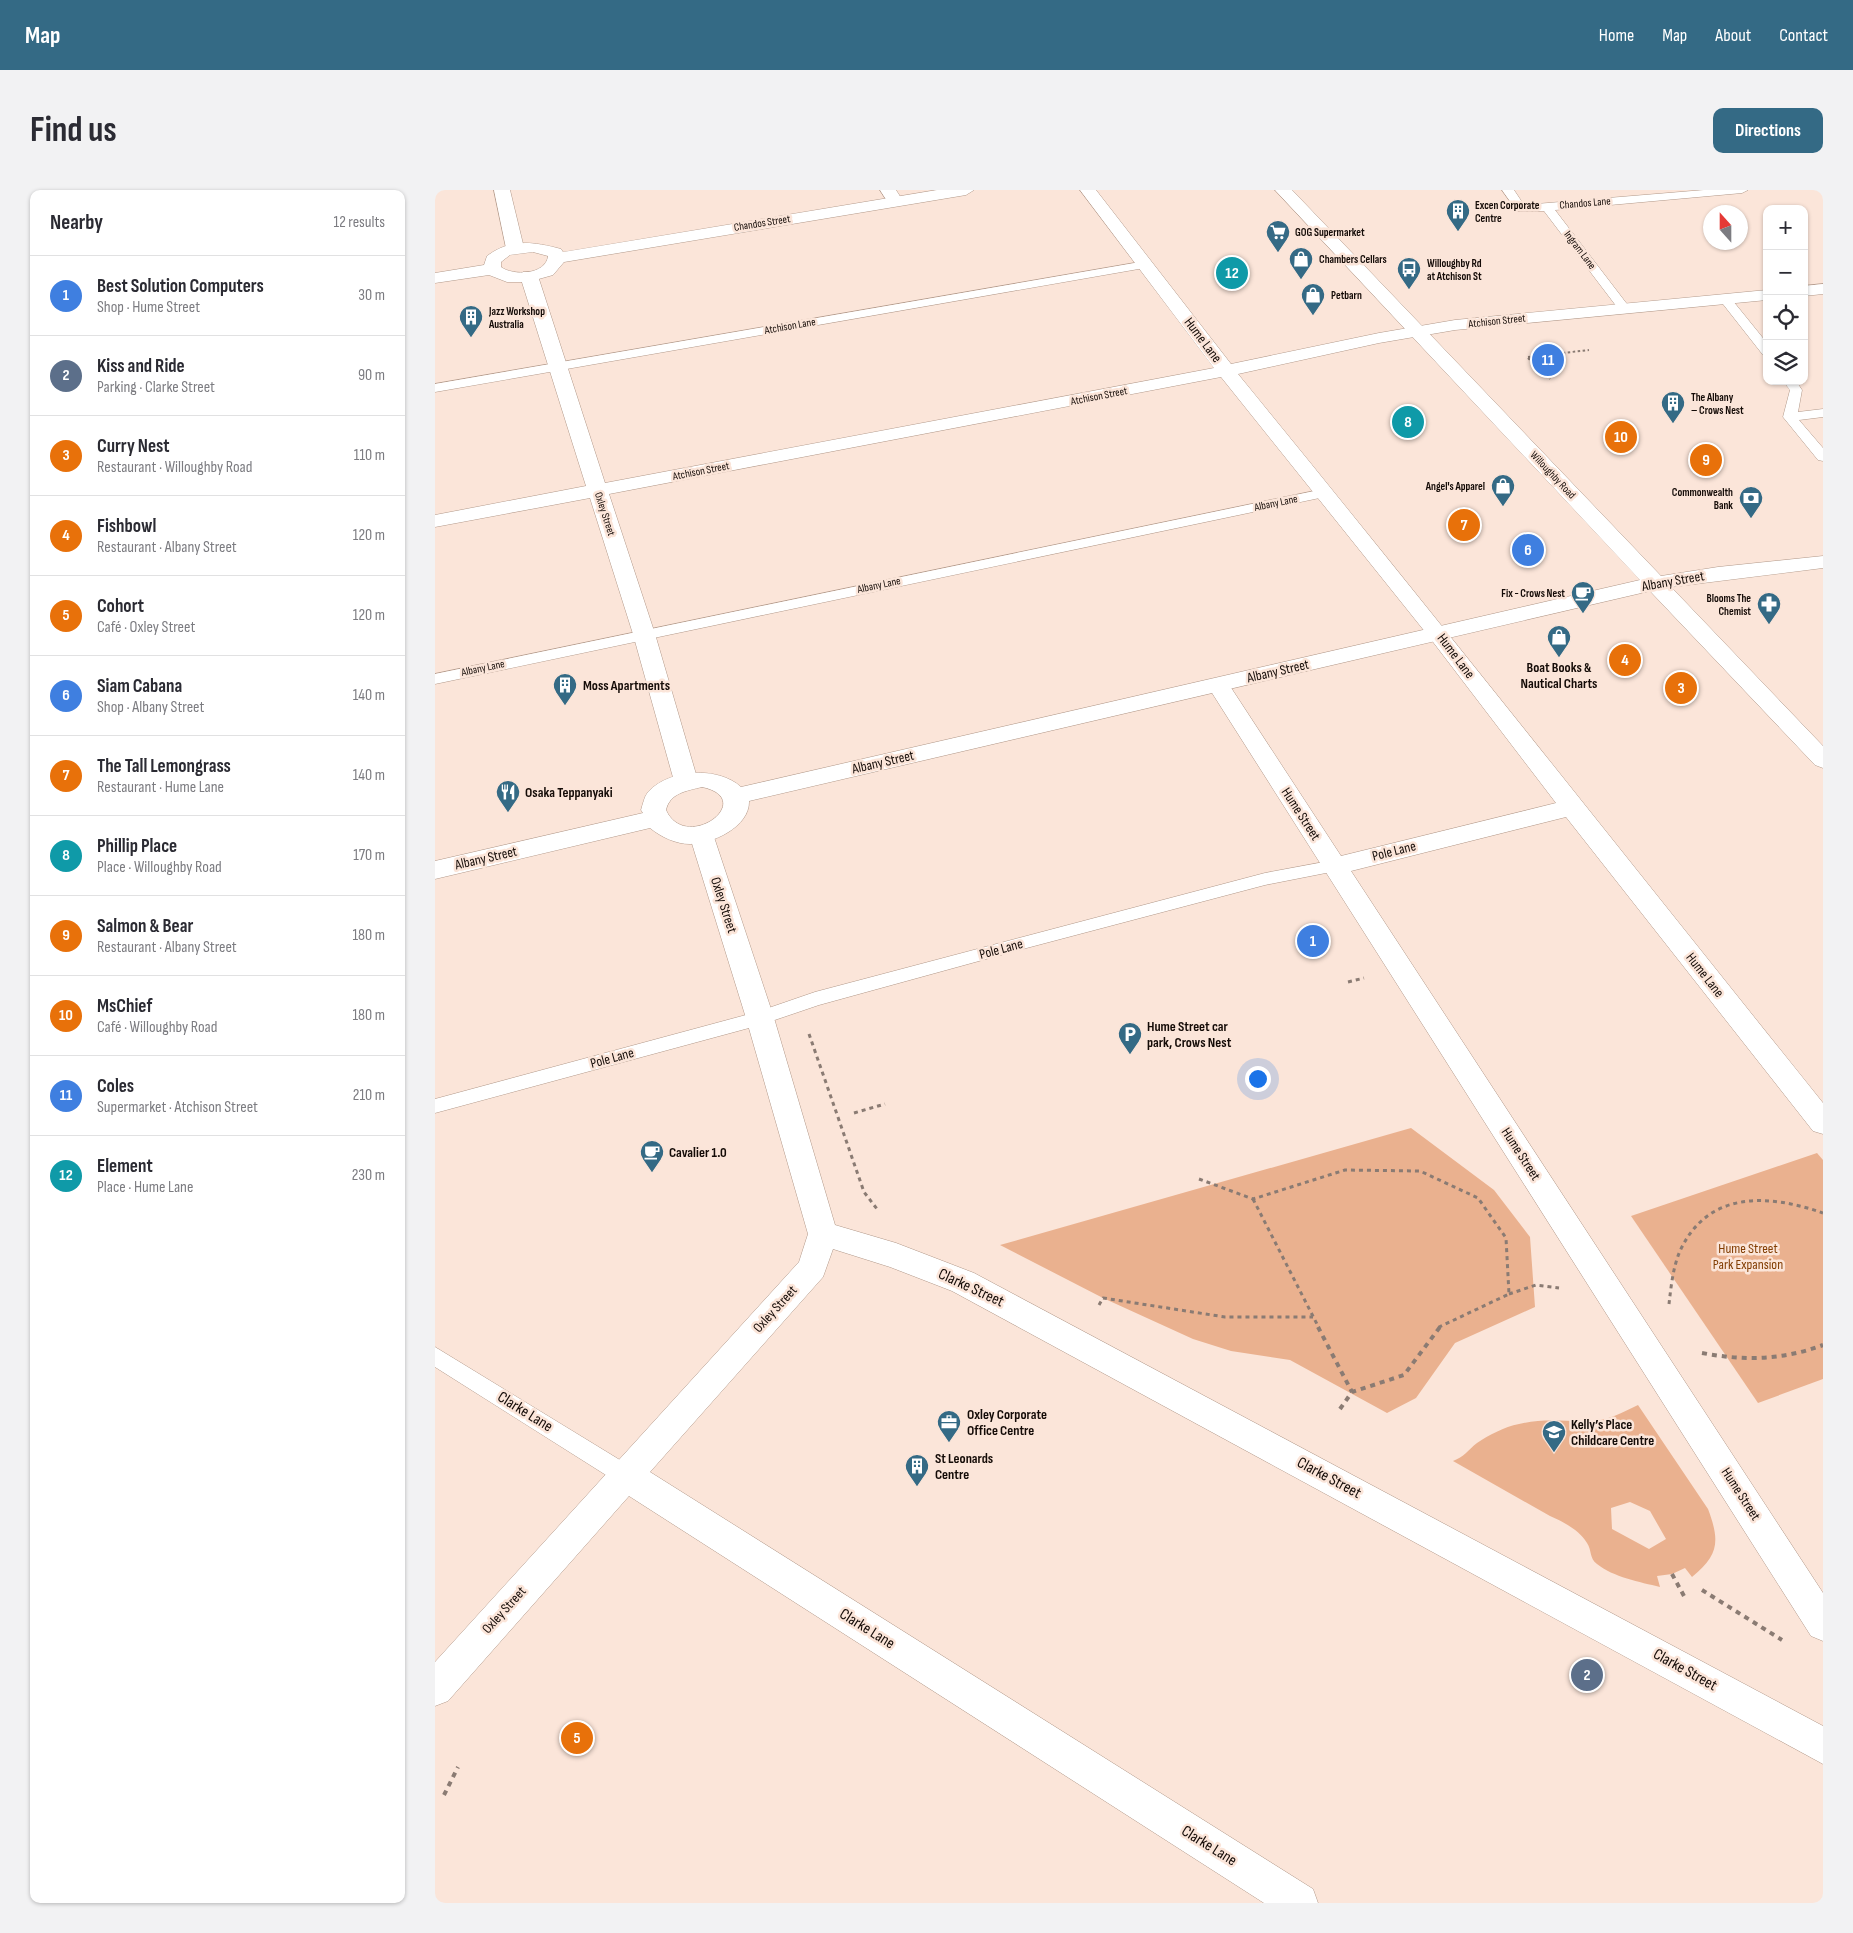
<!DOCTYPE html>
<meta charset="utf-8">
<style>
:root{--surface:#fff;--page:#f2f2f3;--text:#2b2b33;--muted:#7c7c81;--line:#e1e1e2;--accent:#346a85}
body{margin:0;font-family:"Sofia Sans Condensed",sans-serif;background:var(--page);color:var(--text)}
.controls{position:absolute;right:15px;top:15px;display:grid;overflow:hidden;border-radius:10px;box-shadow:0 1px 4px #0004}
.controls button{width:45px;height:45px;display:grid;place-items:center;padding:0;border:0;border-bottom:1px solid var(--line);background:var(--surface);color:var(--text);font:25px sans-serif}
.compass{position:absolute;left:1268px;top:15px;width:45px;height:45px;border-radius:50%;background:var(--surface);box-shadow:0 1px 4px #0004;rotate:339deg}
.you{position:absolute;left:822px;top:888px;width:18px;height:18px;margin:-12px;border:4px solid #fff;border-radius:50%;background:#1a73e8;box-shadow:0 0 0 8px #1a73e833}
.badge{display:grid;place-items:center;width:32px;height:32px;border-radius:50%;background:var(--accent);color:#fff;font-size:16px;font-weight:700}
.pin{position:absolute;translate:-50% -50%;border:2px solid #fff;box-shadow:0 1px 5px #0006}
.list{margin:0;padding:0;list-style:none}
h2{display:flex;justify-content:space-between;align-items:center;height:65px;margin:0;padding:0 20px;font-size:21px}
h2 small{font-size:16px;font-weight:400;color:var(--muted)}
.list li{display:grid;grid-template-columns:32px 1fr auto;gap:15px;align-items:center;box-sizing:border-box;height:80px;padding:0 20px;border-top:1px solid var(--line)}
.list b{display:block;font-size:19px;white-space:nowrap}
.list p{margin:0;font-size:16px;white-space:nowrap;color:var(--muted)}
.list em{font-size:16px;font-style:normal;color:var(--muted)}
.icon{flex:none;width:28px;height:28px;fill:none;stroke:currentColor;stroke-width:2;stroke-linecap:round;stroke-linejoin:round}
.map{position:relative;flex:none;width:1388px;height:1713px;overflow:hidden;border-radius:10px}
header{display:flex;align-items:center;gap:30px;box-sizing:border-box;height:70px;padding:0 25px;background:var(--accent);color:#fff}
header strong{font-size:24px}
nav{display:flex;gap:28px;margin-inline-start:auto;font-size:18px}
.intro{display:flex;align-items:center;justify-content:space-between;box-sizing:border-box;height:120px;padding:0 30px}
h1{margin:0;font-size:35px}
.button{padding:12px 22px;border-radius:10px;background:var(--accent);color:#fff;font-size:18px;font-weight:700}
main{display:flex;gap:30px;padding:0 30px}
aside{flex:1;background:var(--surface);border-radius:10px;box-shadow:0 1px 4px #0004}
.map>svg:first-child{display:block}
</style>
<header>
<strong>Map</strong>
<nav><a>Home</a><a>Map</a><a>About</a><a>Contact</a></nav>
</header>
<div class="intro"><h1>Find us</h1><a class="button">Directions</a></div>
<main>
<aside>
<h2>Nearby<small>12 results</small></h2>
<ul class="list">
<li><span class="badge" style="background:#3f7fe0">1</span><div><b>Best Solution Computers</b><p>Shop · Hume Street</p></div><em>30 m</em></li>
<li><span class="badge" style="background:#5c6f8a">2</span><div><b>Kiss and Ride</b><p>Parking · Clarke Street</p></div><em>90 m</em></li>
<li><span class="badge" style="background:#e8710a">3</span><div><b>Curry Nest</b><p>Restaurant · Willoughby Road</p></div><em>110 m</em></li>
<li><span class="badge" style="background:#e8710a">4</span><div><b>Fishbowl</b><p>Restaurant · Albany Street</p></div><em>120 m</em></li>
<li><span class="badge" style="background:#e8710a">5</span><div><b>Cohort</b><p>Café · Oxley Street</p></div><em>120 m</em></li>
<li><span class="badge" style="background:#3f7fe0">6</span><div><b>Siam Cabana</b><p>Shop · Albany Street</p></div><em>140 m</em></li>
<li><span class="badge" style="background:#e8710a">7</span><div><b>The Tall Lemongrass</b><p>Restaurant · Hume Lane</p></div><em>140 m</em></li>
<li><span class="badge" style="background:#0f9aa8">8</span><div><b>Phillip Place</b><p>Place · Willoughby Road</p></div><em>170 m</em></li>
<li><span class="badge" style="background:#e8710a">9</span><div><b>Salmon &amp; Bear</b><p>Restaurant · Albany Street</p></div><em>180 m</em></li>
<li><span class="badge" style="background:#e8710a">10</span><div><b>MsChief</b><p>Café · Willoughby Road</p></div><em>180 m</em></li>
<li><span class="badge" style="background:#3f7fe0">11</span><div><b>Coles</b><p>Supermarket · Atchison Street</p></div><em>210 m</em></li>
<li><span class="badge" style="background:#0f9aa8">12</span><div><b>Element</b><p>Place · Hume Lane</p></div><em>230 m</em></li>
</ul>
</aside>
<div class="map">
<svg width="1388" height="1713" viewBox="0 0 1388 1713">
<rect width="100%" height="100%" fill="#fbe5d9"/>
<!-- green -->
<g fill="#eab18f" fill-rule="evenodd">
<path d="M976 938 1059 1000 1095 1047 1100 1117 1020 1153 981 1208 952 1223 855 1170 796 1161 758 1149 668 1108 565 1055Z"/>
<path d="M1382 963 1388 970V1189L1323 1213 1196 1026Z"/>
<path d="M1203 1215 1273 1319C1285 1351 1284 1365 1257 1387L1250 1378 1237 1384 1222 1386 1225 1397C1205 1392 1178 1387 1162 1374 1154 1368 1157 1360 1152 1353 1144 1340 1129 1332 1115 1326L1018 1271C1029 1267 1033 1260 1042 1253 1054 1245 1069 1237 1084 1234 1108 1228 1131 1232 1156 1231 1172 1231 1188 1222 1203 1215ZM1195 1312 1215 1321 1231 1349 1214 1359 1177 1339 1176 1318Z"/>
</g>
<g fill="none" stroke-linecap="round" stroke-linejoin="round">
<!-- lane casing -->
<g stroke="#b19889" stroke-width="1">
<g id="lane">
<path d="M1067 0H1079L1089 15 1269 0H1313L1307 3 1120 20 1195 118 1189 122 1185 121 1109 21H1082Z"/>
<path d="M711 71 715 73V77L0 202V194Z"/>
<path d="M1290 105 1294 106 1332 153V166L1328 165 1284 109Z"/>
<path d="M1348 191H1361L1367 200 1363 222 1388 219V227L1364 230 1388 258V271L1383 270 1348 227 1355 200Z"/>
<path d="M889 299 896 303 894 306 0 494V484Z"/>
<path d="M900 670 906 672 909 676 906 680 830 695 584 760 384 815 325 835 0 923V909L322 822 380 802 584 748 830 683Z"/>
<path d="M0 1157 198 1278 201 1285 198 1292 190 1295 182 1292 0 1177Z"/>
</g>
</g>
<!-- street casing -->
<g stroke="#b19889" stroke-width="1">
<g id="street">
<path d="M59 0H75L89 58 86 62H74L71 58Z"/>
<path d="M445 0H461L468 11 466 14H454Z"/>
<path d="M645 0H661L796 174 944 143 1020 130 1332 100V110L1020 140 944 153 803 184C1000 425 1193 670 1388 913V944L1378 941 1131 627 916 681 1388 1403V1451L1376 1446 772 495 775 490 783 488 791 490 906 666 1121 613 995 448 786 187 174 304 220 444 263 591 259 597 251 599 243 597 239 591 198 444 155 308 0 337V325L151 296 85 86 88 82H100L103 86 170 293 779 178Z"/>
<path d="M1388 94V104L1369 106V96Z"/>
<path d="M266 636 275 638 278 644 339 828 400 1035 461 1053 539 1083 1388 1536V1574L517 1101 455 1077 398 1059 388 1087 215 1282 878 1699 883 1713H829L194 1306 13 1511 0 1516V1472L364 1072 373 1044 311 828 254 644 257 638Z"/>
</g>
</g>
<!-- secondary casing -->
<g stroke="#b19889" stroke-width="1">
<g id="secondary">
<path d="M502 0H539L531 5 129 72 118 85 93 92H72L54 85 0 93V83L49 75 52 66C76 48 99 52 126 59L128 62ZM98 62 113 66C111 85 78 86 66 77V72L75 65Z"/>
<path d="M840 0H857L1226 386 1283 377 1388 366V378L1236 397 1388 556V578L1380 575 1215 401 314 611C315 637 277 654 255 654 241 654 226 647 215 638L0 689V671L208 623 206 620C208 614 209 607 213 602 234 579 283 576 306 597L1205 390ZM267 597C324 609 251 664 231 620 235 603 251 601 267 597Z"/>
</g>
</g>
<!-- path-far2 -->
<g stroke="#8a7b73" stroke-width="2" stroke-dasharray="2.5 2.5" stroke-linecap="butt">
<path d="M1093 167 1154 160"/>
<path d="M1093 168 1115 189"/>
</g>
<!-- path-far1 -->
<g stroke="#8a7b73" stroke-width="3" stroke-dasharray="4 4" stroke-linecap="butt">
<path d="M913 792 929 788"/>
<path d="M374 844 429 1002 442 1019"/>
<path d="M419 923 450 914"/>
<path d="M764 989 818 1009 910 980 985 981 1043 1008 1071 1048 1074 1104 1002 1138"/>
<path d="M818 1009 884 1138"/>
<path d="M1074 1104 1101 1095 1124 1098"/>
<path d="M1234 1114C1236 1097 1238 1077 1245 1061 1273 1000 1334 1004 1388 1023"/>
<path d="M664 1115 668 1108 790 1127H878"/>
</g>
<!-- path -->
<g stroke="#8a7b73" stroke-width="4" stroke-dasharray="5 5" stroke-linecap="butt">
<path d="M883 1137 917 1202"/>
<path d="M1267 1163C1309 1171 1348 1170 1388 1155"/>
<path d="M905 1219 917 1202 969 1185 1005 1137"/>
<path d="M1237 1384 1249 1406"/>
<path d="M1267 1400 1347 1450"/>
<path d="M9 1605 23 1577"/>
</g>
<!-- lane -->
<use href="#lane" fill="#fff" fill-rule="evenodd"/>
<!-- street -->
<use href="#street" fill="#fff" fill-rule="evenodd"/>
<!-- secondary -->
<use href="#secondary" fill="#fff" fill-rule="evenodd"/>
</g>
<!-- icons -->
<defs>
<g id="building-pin" transform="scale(1.25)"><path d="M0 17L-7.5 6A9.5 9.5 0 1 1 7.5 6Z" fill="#346a85" stroke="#fbe5d9"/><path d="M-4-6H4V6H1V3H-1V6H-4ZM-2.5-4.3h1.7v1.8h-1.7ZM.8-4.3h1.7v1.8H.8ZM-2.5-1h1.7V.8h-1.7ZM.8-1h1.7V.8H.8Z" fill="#fff"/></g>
<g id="supermarket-pin" transform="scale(1.25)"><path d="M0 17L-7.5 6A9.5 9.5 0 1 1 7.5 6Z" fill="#346a85" stroke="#fbe5d9"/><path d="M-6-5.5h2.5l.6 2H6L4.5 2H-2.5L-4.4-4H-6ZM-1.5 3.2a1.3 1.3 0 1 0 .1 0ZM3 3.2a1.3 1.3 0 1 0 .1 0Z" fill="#fff"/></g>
<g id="shop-pin" transform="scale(1.25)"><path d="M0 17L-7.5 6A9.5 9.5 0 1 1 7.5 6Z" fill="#346a85" stroke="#fbe5d9"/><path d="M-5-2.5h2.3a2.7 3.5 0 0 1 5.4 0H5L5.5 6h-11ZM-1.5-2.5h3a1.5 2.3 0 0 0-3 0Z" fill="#fff"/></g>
<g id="bus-pin" transform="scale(1.25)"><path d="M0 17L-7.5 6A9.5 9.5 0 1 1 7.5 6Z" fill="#346a85" stroke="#fbe5d9"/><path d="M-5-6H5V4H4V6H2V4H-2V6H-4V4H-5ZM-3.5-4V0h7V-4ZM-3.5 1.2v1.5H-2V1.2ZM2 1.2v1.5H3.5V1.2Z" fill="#fff"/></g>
<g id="bank-pin" transform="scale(1.25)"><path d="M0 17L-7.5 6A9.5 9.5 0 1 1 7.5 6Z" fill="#346a85" stroke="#fbe5d9"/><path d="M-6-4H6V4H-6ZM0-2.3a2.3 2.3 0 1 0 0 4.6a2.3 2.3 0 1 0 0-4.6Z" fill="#fff"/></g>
<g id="cafe-pin" transform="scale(1.25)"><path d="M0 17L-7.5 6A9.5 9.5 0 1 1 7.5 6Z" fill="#346a85" stroke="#fbe5d9"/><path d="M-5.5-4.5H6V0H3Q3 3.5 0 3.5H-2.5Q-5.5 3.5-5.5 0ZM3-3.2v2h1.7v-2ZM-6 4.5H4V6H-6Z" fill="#fff"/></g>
<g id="pharmacy-pin" transform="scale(1.25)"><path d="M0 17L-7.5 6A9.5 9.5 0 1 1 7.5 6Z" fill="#346a85" stroke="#fbe5d9"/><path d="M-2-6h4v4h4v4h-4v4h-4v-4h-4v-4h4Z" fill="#fff"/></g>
<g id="restaurant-pin" transform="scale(1.25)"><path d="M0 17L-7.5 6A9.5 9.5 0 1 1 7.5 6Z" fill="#346a85" stroke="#fbe5d9"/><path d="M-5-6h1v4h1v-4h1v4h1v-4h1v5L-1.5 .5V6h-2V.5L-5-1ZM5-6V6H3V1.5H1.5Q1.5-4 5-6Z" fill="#fff"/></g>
<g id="parking-pin" transform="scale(1.25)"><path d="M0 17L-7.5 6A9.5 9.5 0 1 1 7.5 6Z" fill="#346a85" stroke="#fbe5d9"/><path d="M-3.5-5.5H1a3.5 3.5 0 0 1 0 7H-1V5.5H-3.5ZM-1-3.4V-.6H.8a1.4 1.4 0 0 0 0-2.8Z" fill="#fff"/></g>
<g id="office-pin" transform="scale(1.25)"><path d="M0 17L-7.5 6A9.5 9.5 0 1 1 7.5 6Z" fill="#346a85" stroke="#fbe5d9"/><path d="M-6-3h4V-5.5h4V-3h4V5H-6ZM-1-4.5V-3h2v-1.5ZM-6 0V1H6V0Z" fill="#fff"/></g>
<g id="school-pin" transform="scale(1.25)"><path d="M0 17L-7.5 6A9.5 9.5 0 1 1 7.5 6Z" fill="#346a85" stroke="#fbe5d9"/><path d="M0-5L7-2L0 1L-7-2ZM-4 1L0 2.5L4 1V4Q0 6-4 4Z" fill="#fff"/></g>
</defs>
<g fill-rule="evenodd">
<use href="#building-pin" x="1023" y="21"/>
<use href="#supermarket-pin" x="843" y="42"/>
<use href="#shop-pin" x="866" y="69"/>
<use href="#bus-pin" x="974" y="79"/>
<use href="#shop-pin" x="878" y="105"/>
<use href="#building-pin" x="36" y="127"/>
<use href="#building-pin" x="1238" y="213"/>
<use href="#shop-pin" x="1068" y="296"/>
<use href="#bank-pin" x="1316" y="308"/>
<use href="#cafe-pin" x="1148" y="403"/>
<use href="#pharmacy-pin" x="1334" y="414"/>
<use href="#shop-pin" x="1124" y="447"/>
<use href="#building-pin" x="130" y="495"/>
<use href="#restaurant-pin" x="73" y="602"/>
<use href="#parking-pin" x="695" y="844"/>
<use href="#cafe-pin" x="217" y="962"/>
<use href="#office-pin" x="514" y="1232"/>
<use href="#school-pin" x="1119" y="1242"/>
<use href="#building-pin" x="482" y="1276"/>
</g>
<g text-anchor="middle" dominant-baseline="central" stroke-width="5" stroke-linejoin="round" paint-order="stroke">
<!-- far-street labels -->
<g font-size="11" fill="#140b07" stroke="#fbe5d9">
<text transform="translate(1150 13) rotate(-5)">Chandos Lane</text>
<text transform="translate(327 33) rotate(-9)">Chandos Street</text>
<text transform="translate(1145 60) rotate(53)">Ingram Lane</text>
<text transform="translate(1062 131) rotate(-6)">Atchison Street</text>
<text transform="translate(355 136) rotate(-10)">Atchison Lane</text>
<text transform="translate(664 206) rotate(-11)">Atchison Street</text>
<text transform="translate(266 281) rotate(-11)">Atchison Street</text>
<text transform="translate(1118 285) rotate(47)">Willoughby Road</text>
<text transform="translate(841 313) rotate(-12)">Albany Lane</text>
<text transform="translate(170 324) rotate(72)">Oxley Street</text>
<text transform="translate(444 395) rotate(-12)">Albany Lane</text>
<text transform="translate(48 478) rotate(-12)">Albany Lane</text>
</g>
<!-- far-poi labels -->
<g font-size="11" font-weight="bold" fill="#140b07" stroke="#fbe5d9" text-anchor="start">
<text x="1040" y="15">Excen Corporate<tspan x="1040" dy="13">Centre</tspan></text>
<text x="860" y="42">GOG Supermarket</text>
<text x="884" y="69">Chambers Cellars</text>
<text x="992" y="73">Willoughby Rd<tspan x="992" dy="13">at Atchison St</tspan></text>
<text x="896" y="105">Petbarn</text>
<text x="54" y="121">Jazz Workshop<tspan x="54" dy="13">Australia</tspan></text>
<text x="1256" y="207">The Albany<tspan x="1256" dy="13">– Crows Nest</tspan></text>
<text x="1050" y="296" text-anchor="end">Angel's Apparel</text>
<text x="1298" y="302" text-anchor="end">Commonwealth<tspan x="1298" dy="13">Bank</tspan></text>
<text x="1130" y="403" text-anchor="end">Fix - Crows Nest</text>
<text x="1316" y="408" text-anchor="end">Blooms The<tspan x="1316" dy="13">Chemist</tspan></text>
</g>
<!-- street labels -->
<g font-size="14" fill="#140b07" stroke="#fbe5d9">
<text transform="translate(768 150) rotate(53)">Hume Lane</text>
<text transform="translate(1238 391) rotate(-10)">Albany Street</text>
<text transform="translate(1021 466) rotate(53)">Hume Lane</text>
<text transform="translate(843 481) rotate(-13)">Albany Street</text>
<text transform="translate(448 572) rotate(-13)">Albany Street</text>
<text transform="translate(866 624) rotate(57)">Hume Street</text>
<text transform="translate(959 661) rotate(-14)">Pole Lane</text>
<text transform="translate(51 668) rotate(-13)">Albany Street</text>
<text transform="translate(289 715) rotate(72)">Oxley Street</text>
<text transform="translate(566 759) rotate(-15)">Pole Lane</text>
<text transform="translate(1270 785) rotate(52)">Hume Lane</text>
<text transform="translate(177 868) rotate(-15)">Pole Lane</text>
<text transform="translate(1086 964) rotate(57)">Hume Street</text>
<text transform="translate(340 1119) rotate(-48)">Oxley Street</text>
<text transform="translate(1306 1304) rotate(57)">Hume Street</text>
<text transform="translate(69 1420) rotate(-48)">Oxley Street</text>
</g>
<!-- poi labels -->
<g font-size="14" font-weight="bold" fill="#140b07" stroke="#fbe5d9" text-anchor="start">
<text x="1124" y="477" text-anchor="middle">Boat Books &amp;<tspan x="1124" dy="16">Nautical Charts</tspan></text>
<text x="148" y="495">Moss Apartments</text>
<text x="90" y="602">Osaka Teppanyaki</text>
<text x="712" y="836">Hume Street car<tspan x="712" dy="16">park, Crows Nest</tspan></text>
<text x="234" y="962">Cavalier 1.0</text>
<text x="532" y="1224">Oxley Corporate<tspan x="532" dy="16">Office Centre</tspan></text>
<text x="1136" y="1234">Kelly’s Place<tspan x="1136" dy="16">Childcare Centre</tspan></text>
<text x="500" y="1268">St Leonards<tspan x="500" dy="16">Centre</tspan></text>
</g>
<!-- park labels -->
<g font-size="14" fill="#823d02" stroke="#fbe5d9">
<text x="1313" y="1058">Hume Street<tspan x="1313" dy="16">Park Expansion</tspan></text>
</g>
<!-- near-street labels -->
<g font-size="16" fill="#140b07" stroke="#fbe5d9">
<text transform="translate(536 1098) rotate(25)">Clarke Street</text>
<text transform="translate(90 1222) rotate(32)">Clarke Lane</text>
<text transform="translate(894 1288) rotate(28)">Clarke Street</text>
<text transform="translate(432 1439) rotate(32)">Clarke Lane</text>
<text transform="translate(1250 1480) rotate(29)">Clarke Street</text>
<text transform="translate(774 1656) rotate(32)">Clarke Lane</text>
</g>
</g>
</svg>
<div class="controls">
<button>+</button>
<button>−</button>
<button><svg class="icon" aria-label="locate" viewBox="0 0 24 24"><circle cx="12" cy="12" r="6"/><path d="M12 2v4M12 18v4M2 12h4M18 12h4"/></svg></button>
<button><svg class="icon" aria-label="layers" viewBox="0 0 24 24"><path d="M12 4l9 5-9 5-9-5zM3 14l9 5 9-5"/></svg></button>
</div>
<svg class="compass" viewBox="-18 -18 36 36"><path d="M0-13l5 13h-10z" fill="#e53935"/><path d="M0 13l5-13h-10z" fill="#7c7c81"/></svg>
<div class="you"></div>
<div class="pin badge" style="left:878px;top:751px;background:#3f7fe0">1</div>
<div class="pin badge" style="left:1152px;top:1485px;background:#5c6f8a">2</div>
<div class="pin badge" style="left:1246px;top:498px;background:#e8710a">3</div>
<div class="pin badge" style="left:1190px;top:470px;background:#e8710a">4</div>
<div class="pin badge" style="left:142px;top:1548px;background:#e8710a">5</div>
<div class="pin badge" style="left:1093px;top:360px;background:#3f7fe0">6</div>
<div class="pin badge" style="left:1029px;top:335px;background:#e8710a">7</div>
<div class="pin badge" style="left:973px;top:232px;background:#0f9aa8">8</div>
<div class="pin badge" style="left:1271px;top:270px;background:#e8710a">9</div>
<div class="pin badge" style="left:1186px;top:247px;background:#e8710a">10</div>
<div class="pin badge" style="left:1113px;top:170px;background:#3f7fe0">11</div>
<div class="pin badge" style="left:797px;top:83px;background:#0f9aa8">12</div>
</div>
</main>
